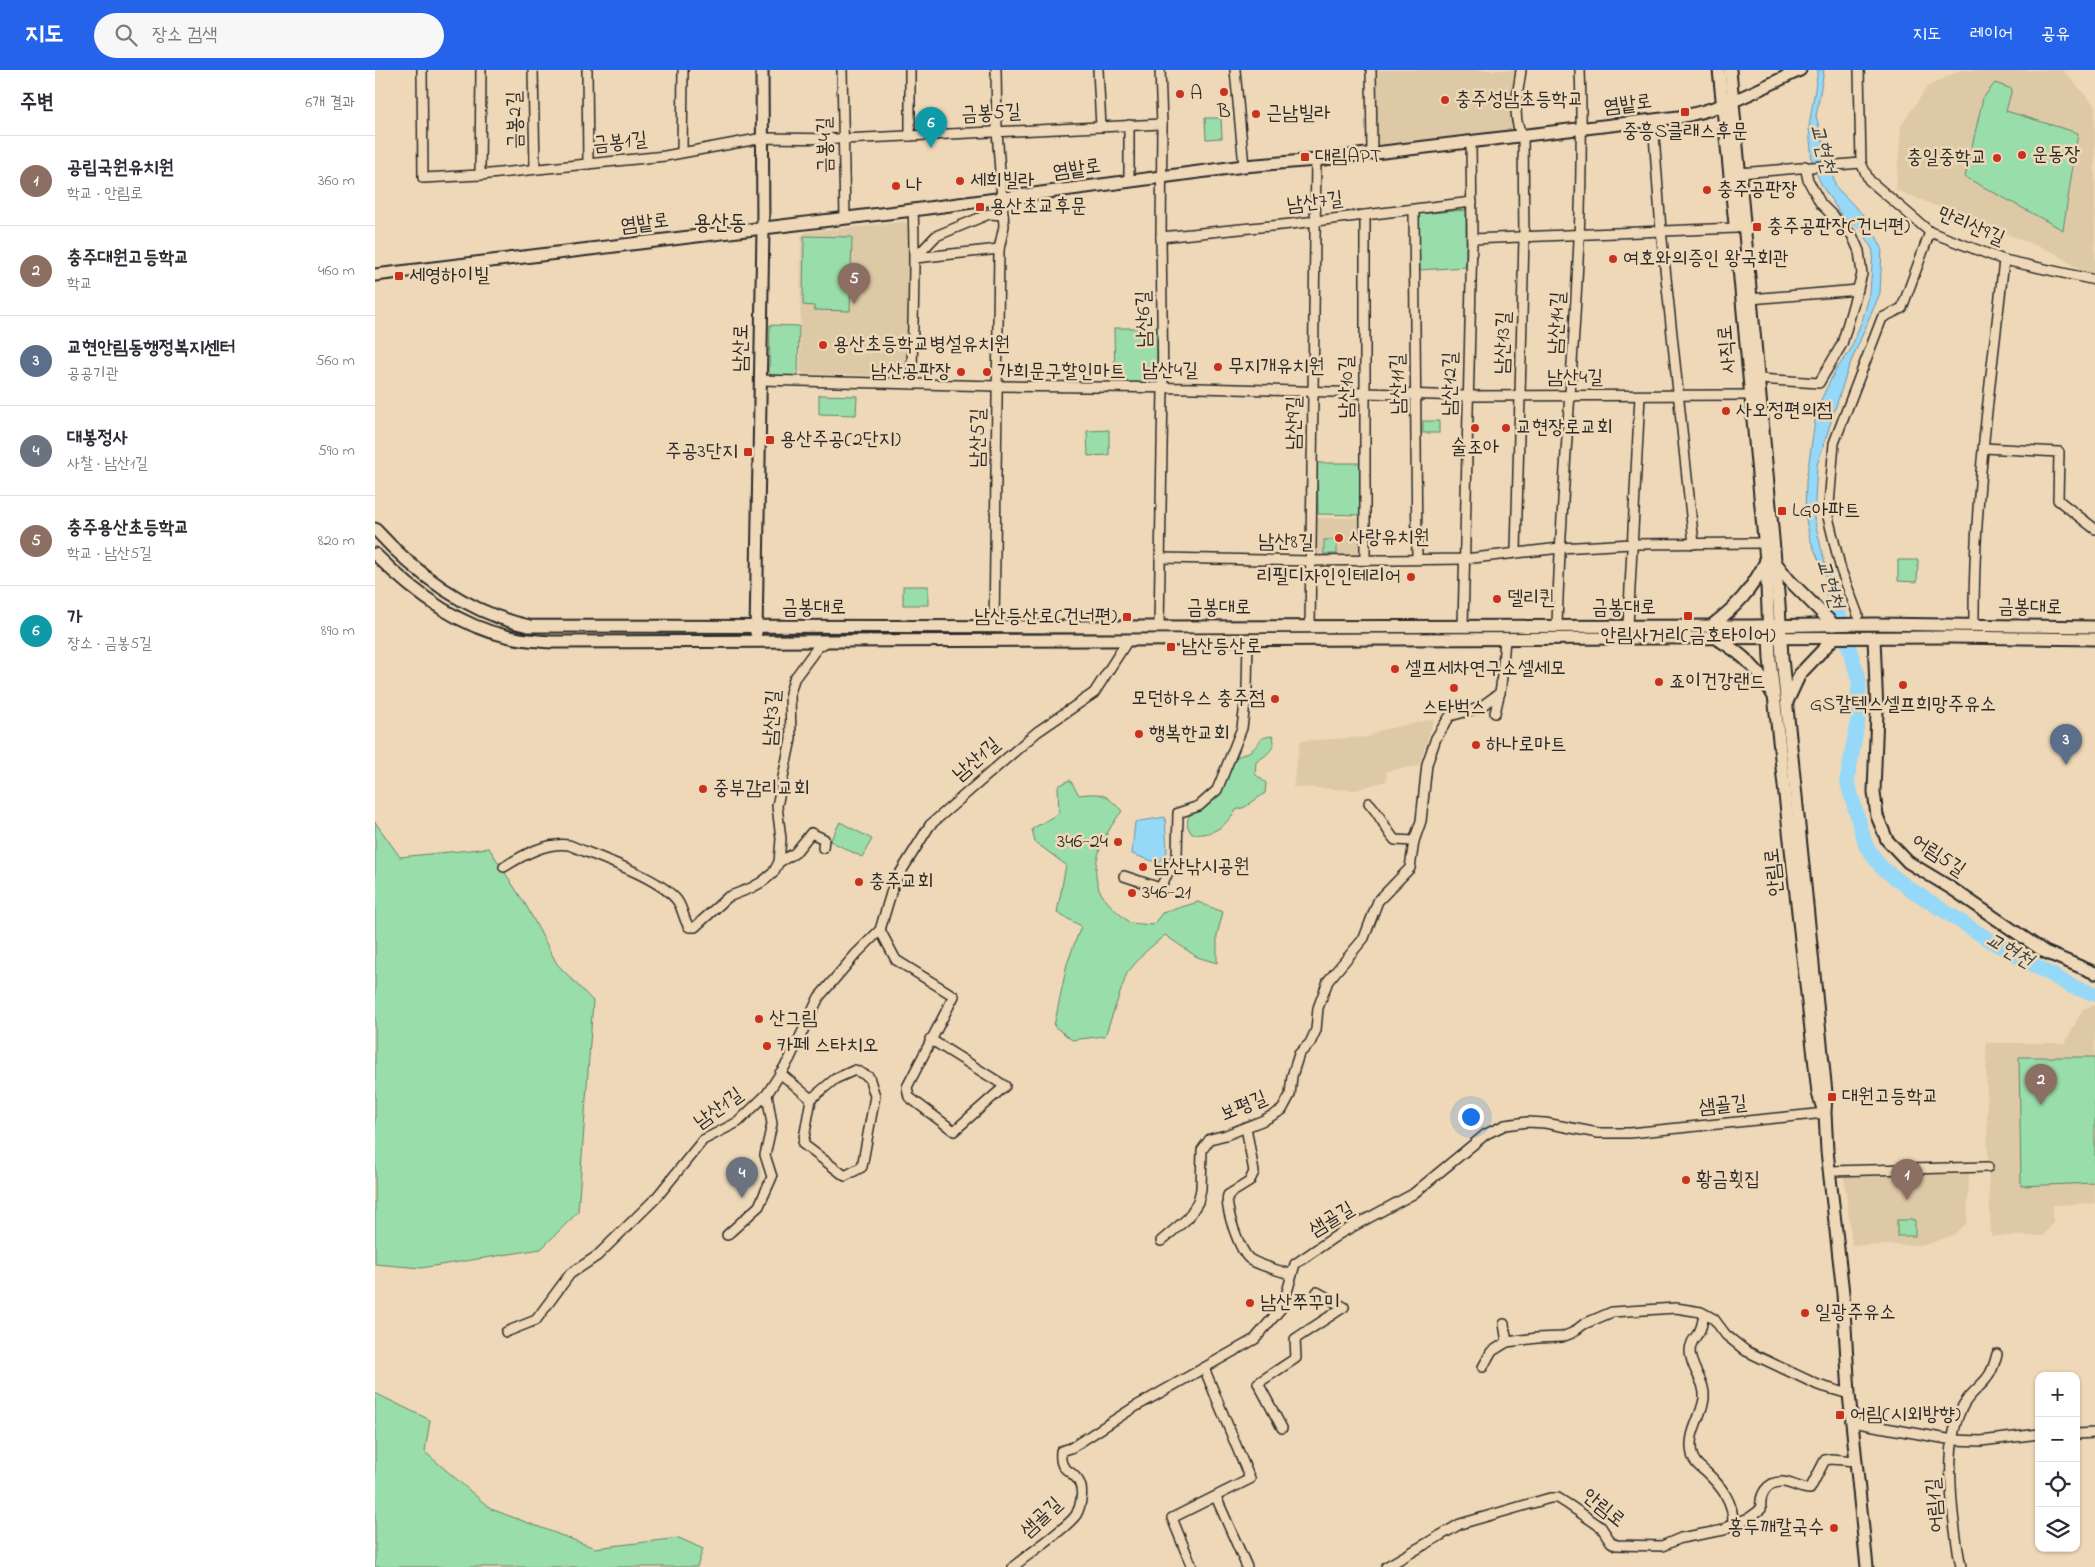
<!DOCTYPE html>
<html lang="ko">
<meta charset="utf-8">
<style>
:root{--surface:#fff;--page:#f7f7f7;--text:#2b2b33;--muted:#7c7c81;--line:#e1e1e2;--accent:#2563eb}
body{margin:0;font-family:"Indie Flower","Poor Story",sans-serif;background:var(--page);color:var(--text)}
.controls{position:absolute;right:15px;bottom:15px;display:grid;overflow:hidden;border-radius:10px;box-shadow:0 1px 4px #0004}
.controls button{width:45px;height:45px;display:grid;place-items:center;padding:0;border:0;border-bottom:1px solid var(--line);background:var(--surface);color:var(--text);font:25px sans-serif}
.you{position:absolute;left:1095px;top:1046px;width:18px;height:18px;margin:-12px;border:4px solid #fff;border-radius:50%;background:#1a73e8;box-shadow:0 0 0 8px #1a73e833}
.badge{display:grid;place-items:center;width:32px;height:32px;border-radius:50%;background:var(--accent);color:#fff;font-size:16px;font-weight:700}
.pin{position:absolute;translate:-50% -41px;filter:drop-shadow(0 1px 2px #0008)}
.pin::after{content:'';position:absolute;top:26px;width:18px;height:15px;background:inherit;clip-path:polygon(0 0,100% 0,50% 100%)}
.list{margin:0;padding:0;list-style:none}
h2{display:flex;justify-content:space-between;align-items:center;height:65px;margin:0;padding:0 20px;font-size:21px}
h2 small{font-size:16px;font-weight:400;color:var(--muted)}
.list li{display:grid;grid-template-columns:32px 1fr auto;gap:15px;align-items:center;box-sizing:border-box;height:90px;padding:0 20px;border-top:1px solid var(--line)}
.list b{display:block;font-size:19px;white-space:nowrap}
.list p{margin:0;font-size:16px;white-space:nowrap;color:var(--muted)}
.list em{font-size:16px;font-style:normal;color:var(--muted)}
.icon{flex:none;width:28px;height:28px;fill:none;stroke:currentColor;stroke-width:2;stroke-linecap:round;stroke-linejoin:round}
.map{position:relative;flex:none;width:1720px;height:1497px;overflow:hidden}
header{display:flex;align-items:center;gap:30px;box-sizing:border-box;height:70px;padding:0 25px;background:var(--accent);color:#fff}
header strong{font-size:24px}
nav{display:flex;gap:28px;margin-inline-start:auto;font-size:18px}
.search{width:350px;height:45px;background:var(--page);display:flex;align-items:center;gap:12px;box-sizing:border-box;padding:0 18px;border-radius:28px;color:var(--muted);font-size:19px}
main{display:flex}
aside{flex:1;background:var(--surface)}
.map>svg:first-child{display:block}
</style>
<header>
<strong>지도</strong>
<div class="search"><svg class="icon" aria-label="search" viewBox="0 0 24 24"><circle cx="10" cy="10" r="6"/><path d="M15 15l6 6"/></svg>장소 검색</div>
<nav><a>지도</a><a>레이어</a><a>공유</a></nav>
</header>
<main>
<aside>
<h2>주변<small>6개 결과</small></h2>
<ul class="list">
<li><span class="badge" style="background:#8d6e63">1</span><div><b>공립국원유치원</b><p>학교 · 안림로</p></div><em>360 m</em></li>
<li><span class="badge" style="background:#8d6e63">2</span><div><b>충주대원고등학교</b><p>학교</p></div><em>460 m</em></li>
<li><span class="badge" style="background:#5c6f8a">3</span><div><b>교현안림동행정복지센터</b><p>공공기관</p></div><em>560 m</em></li>
<li><span class="badge" style="background:#6b7280">4</span><div><b>대봉정사</b><p>사찰 · 남산1길</p></div><em>590 m</em></li>
<li><span class="badge" style="background:#8d6e63">5</span><div><b>충주용산초등학교</b><p>학교 · 남산5길</p></div><em>820 m</em></li>
<li><span class="badge" style="background:#0f9aa8">6</span><div><b>가</b><p>장소 · 금봉5길</p></div><em>890 m</em></li>
</ul>
</aside>
<div class="map">
<svg width="1720" height="1497" viewBox="0 0 1720 1497">
<rect width="100%" height="100%" fill="#eed8b7"/>
<filter id="ink" filterUnits="userSpaceOnUse"><feTurbulence type="fractalNoise" baseFrequency=".02" numOctaves="2"/><feDisplacementMap in="SourceGraphic" scale="10" xChannelSelector="R" yChannelSelector="G"/><feConvolveMatrix kernelMatrix="1 2 1 2 8 2 1 2 1" color-interpolation-filters="sRGB"/></filter>
<g filter="url(#ink)">
<!-- built -->
<g fill="#dec9a7">
<path d="M1001 0H1141L1137 60 1001 75Z"/>
<path d="M1585 0H1688L1720 36V203L1708 202 1680 183 1521 120 1526 56 1552 17Z"/>
<path d="M529 152 533 156V303L527 306 428 304 425 301 426 166 431 162Z"/>
<path d="M942 448H986L985 487H942Z"/>
<path d="M1059 649 1044 696 1012 701 1011 711 981 720 918 717 925 671 993 667 1006 660Z"/>
<path d="M1720 935V1133L1678 1135V1153L1668 1166H1616L1613 1097 1611 973H1690L1708 939Z"/>
<path d="M1594 1104 1592 1153 1578 1165 1550 1175H1477L1469 1106Z"/>
</g>
<!-- green -->
<g fill="#9da" stroke="#62846a">
<path d="M1620 13 1637 19 1631 41 1703 63 1688 160 1590 107 1608 28Z"/>
<path d="M830 48H846L847 68 831 69Z"/>
<path d="M1091 140V197L1044 200V144Z"/>
<path d="M429 166 477 167 475 241 439 240V236L428 235Z"/>
<path d="M395 255 424 256 423 306H397L394 303Z"/>
<path d="M739 258H782V313L740 314Z"/>
<path d="M444 325 482 326 481 345 444 344Z"/>
<rect x="1048" y="351" width="16" height="12"/>
<path d="M734 360V385L713 386 712 361Z"/>
<path d="M942 393H985L986 445 943 444Z"/>
<rect x="949" y="470" width="13" height="14"/>
<path d="M1523 490H1543L1542 512 1523 511Z"/>
<rect x="528" y="516" width="25" height="19"/>
<path d="M898 666C902 679 890 686 881 692L880 704 891 713 890 723 870 737 861 740C850 757 838 766 817 764 811 756 811 752 816 742 844 732 850 715 860 688 865 685 874 683 878 679 887 671 883 667 898 666Z"/>
<path d="M695 710 704 725C728 722 730 724 747 741 728 765 709 802 730 829 737 838 747 846 755 853L778 855 787 843 823 832 848 842 842 865V893L822 887 790 865 770 882 752 903 730 966 697 970 679 956 692 894 706 856 682 843 691 795 660 772 657 759 684 743 683 716Z"/>
<path d="M0 752 25 787 114 778 152 837 182 894 218 931 203 1142 166 1179 46 1198 0 1194Z"/>
<path d="M465 752 497 769 487 787 455 771Z"/>
<path d="M1644 987H1720V1113L1646 1116Z"/>
<rect x="1522" y="1150" width="18" height="16"/>
<path d="M0 1323 55 1350 50 1382 116 1439 220 1478 304 1468 328 1479 322 1497H0Z"/>
</g>
<!-- water -->
<g fill="#96d8f8" stroke="#6b93a6">
<path d="M1443 0H1449L1441 46 1461 117 1492 149 1507 178 1505 223 1473 299 1442 395 1439 448 1452 502 1470 539 1458 533 1455 517 1435 469 1430 445 1431 411 1442 338 1460 301 1475 281 1488 248 1495 223 1498 181 1487 160 1469 149 1447 116 1437 93 1434 57Z"/>
<path d="M790 747 792 782 784 793 757 784 760 752Z"/>
</g>
<g fill="none" stroke-linecap="round" stroke-linejoin="round">
<!-- river -->
<path stroke="#96d8f8" stroke-width="15" d="M1455 515 1484 610 1483 649 1472 711 1491 776 1506 797 1532 817 1616 871 1698 917 1720 924"/>
<!-- street casing -->
<g stroke="#2b2b2b" stroke-width="12">
<g id="street">
<path d="M47 0 48 108 105 105"/>
<path d="M106 0 105 105 290 86 388 68 468 69 787 54"/>
<path d="M158 0 160 99"/>
<path d="M212 0 213 94"/>
<path d="M467 0 470 148"/>
<path d="M723 0 726 57"/>
<path d="M860 0 869 96"/>
<path d="M996 0 997 83"/>
<path d="M1484 0 1486 93 1494 110 1555 162 1629 190 1720 210"/>
<path d="M1278 51 1286 160 1319 474"/>
<path d="M535 66V0"/>
<path d="M307 82 308 0"/>
<path d="M1364 103 1486 93"/>
<path d="M754 111V55"/>
<path d="M1039 140 1042 488"/>
<path d="M786 167 916 154 1097 132"/>
<path d="M1097 169 1361 158"/>
<path d="M540 188 561 166 614 144 628 145"/>
<path d="M540 188 624 179"/>
<path d="M1375 229 1483 220"/>
<path d="M1384 309 1444 313 1467 274 1487 204 1484 181 1477 165 1446 134 1433 110 1430 96"/>
<path d="M385 310 622 316 824 318 1092 326 1376 325"/>
<path d="M537 314C537 256 541 198 538 140"/>
<path d="M1609 378 1684 382 1683 430 1720 459"/>
<path d="M1141 482 1149 168 1148 66C1135 48 1144 20 1146 0"/>
<path d="M786 488 936 491 1090 489 1185 478 1257 474 1389 473"/>
<path d="M990 489V145"/>
<path d="M1483 545 1466 500 1453 447 1459 373 1507 248 1527 238 1555 162"/>
<path d="M1599 555C1598 433 1616 311 1629 190"/>
<path d="M1253 556 1265 326"/>
<path d="M619 557 624 179 629 156 622 61 621 0"/>
<path d="M784 557 788 318 786 167 787 54 785 0"/>
<path d="M935 557 941 90"/>
<path d="M1088 557 1097 169 1096 71"/>
<path d="M1182 557C1187 371 1212 186 1205 0"/>
<path d="M1120 643 1126 617 1130 569"/>
<path d="M994 733C1005 744 1010 759 1020 770L1039 771"/>
<path d="M448 778 449 769 436 763 420 783 404 792 406 769 402 736 416 669 415 623 419 609 442 578 453 571"/>
<path d="M129 797C148 785 171 772 194 775 223 787 281 806 301 829 308 837 308 849 314 857H320L353 827 376 818 387 812 398 803 404 792"/>
<path d="M749 806 785 818 802 786 803 743 824 736 842 720 861 673 867 658 872 618 873 569"/>
<path d="M505 860 521 890 579 926 532 1017 534 1027 579 1061 630 1016 555 969"/>
<path d="M405 1003 436 1029 460 1009 480 1000 494 1007 500 1026 487 1097 470 1106 428 1074 436 1029"/>
<path d="M871 1057 879 1102 874 1112 853 1125C849 1136 865 1184 876 1190 888 1197 904 1200 917 1205"/>
<path d="M1455 1101 1613 1097"/>
<path d="M352 1165 384 1136 397 1107 390 1085 397 1054 392 1024"/>
<path d="M786 1171 813 1148 823 1132 826 1119 827 1080 835 1069 851 1065 889 1050 907 1040 915 1025 917 1006 924 984 935 973 941 960 943 938 953 911 989 868 1003 831 1035 798 1039 771 1046 751 1052 694 1061 668 1075 646 1104 638 1125 623"/>
<path d="M1329 1244C1328 1250 1327 1257 1324 1262 1319 1269 1315 1273 1315 1282 1316 1300 1331 1311 1329 1329 1326 1348 1312 1364 1317 1384 1318 1392 1325 1397 1331 1402 1346 1416 1359 1432 1358 1454"/>
<path d="M1129 1254 1132 1272"/>
<path d="M131 1262 161 1250 195 1204 222 1186 281 1128 328 1070 363 1052 392 1024 414 990 444 927 481 884 505 860 519 813 555 755 662 662 719 623 753 570"/>
<path d="M1108 1297 1116 1282 1132 1272 1162 1268 1187 1267 1197 1263 1209 1254 1237 1242 1301 1238 1326 1242 1339 1249 1351 1265 1371 1281 1443 1315 1474 1324"/>
<path d="M1477 1352 1578 1370 1606 1371 1664 1364"/>
<path d="M907 1358 883 1313 921 1288 920 1269 969 1237 942 1222"/>
<path d="M1701 1364 1720 1363"/>
<path d="M841 1427 872 1497"/>
<path d="M638 1497C653 1484 691 1459 701 1445 706 1436 709 1421 704 1412 696 1397 684 1404 686 1381L696 1378 758 1338 880 1269 908 1236 920 1194 964 1164 1038 1124 1111 1064 1130 1055 1152 1052 1170 1053 1223 1063H1255L1450 1043"/>
<path d="M817 1497 797 1448 875 1409 829 1298"/>
<path d="M1011 1497 1085 1454 1175 1428H1183L1194 1435 1226 1457 1236 1472 1241 1475 1287 1476 1306 1468 1349 1460 1355 1455 1374 1448 1386 1439C1384 1425 1392 1411 1408 1412 1418 1413 1425 1419 1435 1419L1450 1390 1456 1389 1481 1391"/>
<path d="M1586 1497C1578 1455 1566 1371 1589 1334 1595 1324 1605 1317 1612 1308 1617 1302 1620 1292 1622 1284"/>
</g>
</g>
<!-- secondary casing -->
<g stroke="#2b2b2b" stroke-width="15">
<g id="secondary">
<path d="M1344 0 1360 154"/>
<path d="M1355 0 1404 534 1407 588 1451 1023 1450 1043 1452 1081 1468 1223 1474 1324 1492 1497"/>
<path d="M1363 187 1391 491 1395 589 1443 1023 1448 1039"/>
<path d="M0 205 538 140 869 96 941 90 1304 47C1349 39 1384 19 1425 0"/>
<path d="M0 459C41 504 93 543 154 556L784 557 1377 556 1498 554 1720 557"/>
<path d="M0 484C36 520 81 555 131 566 146 570 161 571 177 572L1577 567 1720 569"/>
<path d="M1400 492 1414 510 1459 555"/>
<path d="M1336 556C1362 536 1375 522 1390 493"/>
<path d="M381 563 388 159 387 0"/>
<path d="M1499 568 1502 642 1499 722 1502 746 1512 770 1533 792 1576 818 1670 882 1720 903"/>
<path d="M1344 570C1369 585 1384 600 1398 625"/>
<path d="M1412 632 1425 604 1459 568"/>
</g>
</g>
<!-- street -->
<use href="#street" stroke="#eed8b7" stroke-width="9"/>
<!-- secondary -->
<use href="#secondary" stroke="#eed8b7" stroke-width="11"/>
</g>
</g>
<!-- markers -->
<g fill="#c8321e" stroke="#eed8b7" stroke-width="2">
<circle cx="849" cy="22" r="5"/>
<circle cx="805" cy="24" r="5"/>
<circle cx="1070" cy="30" r="5"/>
<rect x="1305" y="37" width="10" height="10" rx="2.5"/>
<circle cx="881" cy="44" r="5"/>
<circle cx="1647" cy="85" r="5"/>
<rect x="925" y="82" width="10" height="10" rx="2.5"/>
<circle cx="1622" cy="88" r="5"/>
<circle cx="585" cy="111" r="5"/>
<circle cx="521" cy="116" r="5"/>
<circle cx="1332" cy="120" r="5"/>
<rect x="600" y="132" width="10" height="10" rx="2.5"/>
<rect x="1377" y="152" width="10" height="10" rx="2.5"/>
<circle cx="1238" cy="189" r="5"/>
<rect x="19" y="201" width="10" height="10" rx="2.5"/>
<circle cx="448" cy="275" r="5"/>
<circle cx="843" cy="297" r="5"/>
<circle cx="586" cy="302" r="5"/>
<circle cx="612" cy="302" r="5"/>
<circle cx="1351" cy="341" r="5"/>
<circle cx="1100" cy="358" r="5"/>
<circle cx="1131" cy="358" r="5"/>
<rect x="390" y="365" width="10" height="10" rx="2.5"/>
<rect x="368" y="377" width="10" height="10" rx="2.5"/>
<rect x="1402" y="436" width="10" height="10" rx="2.5"/>
<circle cx="964" cy="468" r="5"/>
<circle cx="1036" cy="507" r="5"/>
<circle cx="1122" cy="529" r="5"/>
<rect x="1308" y="541" width="10" height="10" rx="2.5"/>
<rect x="747" y="542" width="10" height="10" rx="2.5"/>
<rect x="791" y="572" width="10" height="10" rx="2.5"/>
<circle cx="1020" cy="599" r="5"/>
<circle cx="1284" cy="612" r="5"/>
<circle cx="1528" cy="615" r="5"/>
<circle cx="1079" cy="618" r="5"/>
<circle cx="900" cy="629" r="5"/>
<circle cx="764" cy="664" r="5"/>
<circle cx="1101" cy="675" r="5"/>
<circle cx="328" cy="719" r="5"/>
<circle cx="743" cy="772" r="5"/>
<circle cx="768" cy="797" r="5"/>
<circle cx="484" cy="812" r="5"/>
<circle cx="757" cy="823" r="5"/>
<circle cx="384" cy="949" r="5"/>
<circle cx="392" cy="976" r="5"/>
<rect x="1452" y="1022" width="10" height="10" rx="2.5"/>
<circle cx="1311" cy="1110" r="5"/>
<circle cx="875" cy="1233" r="5"/>
<circle cx="1430" cy="1243" r="5"/>
<rect x="1460" y="1340" width="10" height="10" rx="2.5"/>
<circle cx="1459" cy="1458" r="5"/>
</g>
<g text-anchor="middle" dominant-baseline="central" stroke-width="5" stroke-linejoin="round" paint-order="stroke">
<!-- poi labels -->
<g font-size="20" fill="#2b2b2b" stroke="#eed8b7" text-anchor="start">
<text x="815" y="24">A</text>
<text x="1080" y="30">충주성남초등학교</text>
<text x="849" y="42" text-anchor="middle">B</text>
<text x="891" y="44">근남빌라</text>
<text x="1310" y="62" text-anchor="middle">중흥S클래스후문</text>
<text x="1657" y="85">운동장</text>
<text x="940" y="87">대림APT</text>
<text x="1612" y="88" text-anchor="end">충일중학교</text>
<text x="595" y="111">세희빌라</text>
<text x="531" y="116">나</text>
<text x="1342" y="120">충주공판장</text>
<text x="615" y="137">용산초교후문</text>
<text x="1392" y="157">충주공판장(건너편)</text>
<text x="1248" y="189">여호와의증인 왕국회관</text>
<text x="34" y="206">세영하이빌</text>
<text x="458" y="275">용산초등학교병설유치원</text>
<text x="853" y="297">무지개유치원</text>
<text x="576" y="302" text-anchor="end">남산공판장</text>
<text x="622" y="302">가희문구할인마트</text>
<text x="1361" y="341">사오정편의점</text>
<text x="1141" y="358">교현장로교회</text>
<text x="405" y="370">용산주공(2단지)</text>
<text x="1100" y="378" text-anchor="middle">술조아</text>
<text x="363" y="382" text-anchor="end">주공3단지</text>
<text x="1417" y="441">LG아파트</text>
<text x="974" y="468">사랑유치원</text>
<text x="1026" y="507" text-anchor="end">리필디자인인테리어</text>
<text x="1132" y="529">델리퀸</text>
<text x="742" y="547" text-anchor="end">남산등산로(건너편)</text>
<text x="1313" y="566" text-anchor="middle">안림사거리(금호타이어)</text>
<text x="806" y="577">남산등산로</text>
<text x="1030" y="599">셀프세차연구소셀세모</text>
<text x="1294" y="612">죠이건강랜드</text>
<text x="890" y="629" text-anchor="end">모던하우스 충주점</text>
<text x="1528" y="635" text-anchor="middle">GS칼텍스셀프희망주유소</text>
<text x="1079" y="638" text-anchor="middle">스타벅스</text>
<text x="774" y="664">행복한교회</text>
<text x="1111" y="675">하나로마트</text>
<text x="338" y="719">중부감리교회</text>
<text x="733" y="772" text-anchor="end">346-24</text>
<text x="778" y="797">남산낚시공원</text>
<text x="494" y="812">충주교회</text>
<text x="767" y="823">346-21</text>
<text x="394" y="949">산그림</text>
<text x="402" y="976">카페 스타치오</text>
<text x="1467" y="1027">대원고등학교</text>
<text x="1321" y="1110">황금횟집</text>
<text x="885" y="1233">남산쭈꾸미</text>
<text x="1440" y="1243">일광주유소</text>
<text x="1475" y="1345">어림(시외방향)</text>
<text x="1449" y="1458" text-anchor="end">홍두깨칼국수</text>
</g>
<!-- street labels -->
<g font-size="20" fill="#2b2b2b" stroke="#eed8b7">
<text transform="translate(1253 35) rotate(-7)">염밭로</text>
<text transform="translate(616 44) rotate(-3)">금봉5길</text>
<text transform="translate(141 50) rotate(-91)">금봉2길</text>
<text transform="translate(245 73) rotate(-6)">금봉1길</text>
<text transform="translate(451 75) rotate(-91)">금봉4길</text>
<text transform="translate(702 100) rotate(-8)">염밭로</text>
<text transform="translate(940 133) rotate(-7)">남산7길</text>
<text transform="translate(270 154) rotate(-7)">염밭로</text>
<text transform="translate(1596 157) rotate(23)">만리산9길</text>
<text transform="translate(770 249) rotate(-91)">남산6길</text>
<text transform="translate(1183 253) rotate(-87)">남산14길</text>
<text transform="translate(1129 273) rotate(-88)">남산13길</text>
<text transform="translate(367 278) rotate(-89)">남산로</text>
<text transform="translate(1353 279) rotate(-95)">사직로</text>
<text x="795" y="301">남산4길</text>
<text x="1200" y="308">남산4길</text>
<text transform="translate(1024 314) rotate(-91)">남산11길</text>
<text transform="translate(1076 314) rotate(-89)">남산12길</text>
<text transform="translate(972 317) rotate(-90)">남산10길</text>
<text transform="translate(920 353) rotate(-89)">남산9길</text>
<text transform="translate(604 368) rotate(-89)">남산5길</text>
<text transform="translate(911 473) rotate(1)">남산8길</text>
<text x="439" y="538">금봉대로</text>
<text x="844" y="538">금봉대로</text>
<text x="1249" y="538">금봉대로</text>
<text transform="translate(1655 538) rotate(1)">금봉대로</text>
<text transform="translate(398 648) rotate(-86)">남산3길</text>
<text transform="translate(602 690) rotate(-41)">남산1길</text>
<text transform="translate(1563 786) rotate(34)">어림5길</text>
<text transform="translate(1400 802) rotate(-96)">안림로</text>
<text transform="translate(1348 1036) rotate(-6)">샘골길</text>
<text transform="translate(869 1037) rotate(-23)">보평길</text>
<text transform="translate(344 1039) rotate(-36)">남산1길</text>
<text transform="translate(957 1150) rotate(-31)">샘골길</text>
<text transform="translate(1561 1435) rotate(-94)">어림1길</text>
<text transform="translate(1228 1439) rotate(39)">안림로</text>
<text transform="translate(667 1448) rotate(-43)">샘골길</text>
</g>
<!-- water labels -->
<g font-size="21" font-style="italic" fill="#3b454a" stroke="#eed8b7">
<text transform="translate(1447 79) rotate(75)">교현천</text>
<text transform="translate(1454 514) rotate(73)">교현천</text>
<text transform="translate(1634 881) rotate(30)">교현천</text>
</g>
<!-- quarter labels -->
<g font-size="22" fill="#2b2b2b" stroke="#eed8b7">
<text x="345" y="154">용산동</text>
</g>
</g>
</svg>
<div class="controls">
<button>+</button>
<button>−</button>
<button><svg class="icon" aria-label="locate" viewBox="0 0 24 24"><circle cx="12" cy="12" r="6"/><path d="M12 2v4M12 18v4M2 12h4M18 12h4"/></svg></button>
<button><svg class="icon" aria-label="layers" viewBox="0 0 24 24"><path d="M12 4l9 5-9 5-9-5zM3 14l9 5 9-5"/></svg></button>
</div>
<div class="you"></div>
<div class="pin badge" style="left:1532px;top:1130px;background:#8d6e63">1</div>
<div class="pin badge" style="left:1666px;top:1035px;background:#8d6e63">2</div>
<div class="pin badge" style="left:1691px;top:695px;background:#5c6f8a">3</div>
<div class="pin badge" style="left:367px;top:1128px;background:#6b7280">4</div>
<div class="pin badge" style="left:479px;top:234px;background:#8d6e63">5</div>
<div class="pin badge" style="left:556px;top:78px;background:#0f9aa8">6</div>
</div>
</main>
